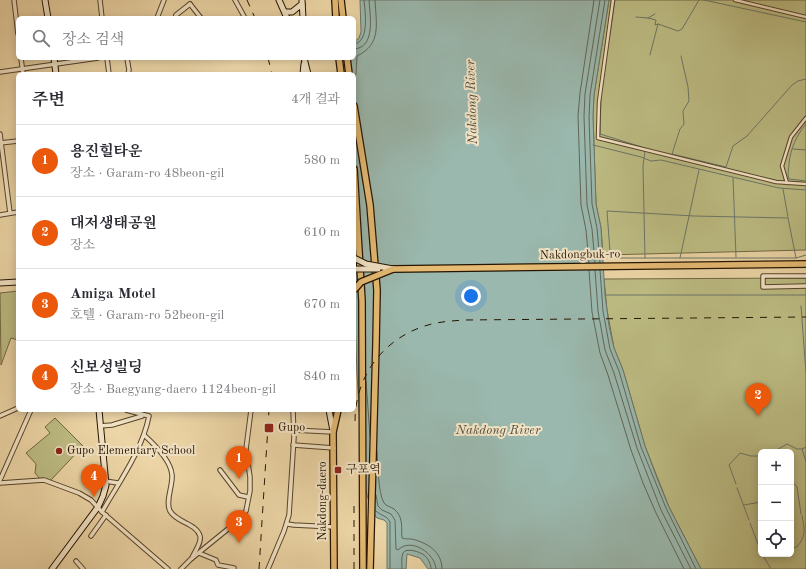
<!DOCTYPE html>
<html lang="ko">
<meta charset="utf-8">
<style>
:root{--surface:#fff;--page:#f2f2f3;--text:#2b2b33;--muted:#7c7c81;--line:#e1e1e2;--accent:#ea580c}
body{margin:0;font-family:"Old Standard TT","Noto Serif KR",serif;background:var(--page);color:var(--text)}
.controls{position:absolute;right:12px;bottom:12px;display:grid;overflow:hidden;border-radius:6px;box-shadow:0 2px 10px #0003}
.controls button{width:36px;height:36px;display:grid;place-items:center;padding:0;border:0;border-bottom:1px solid var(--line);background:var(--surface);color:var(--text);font:20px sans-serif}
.you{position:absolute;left:471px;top:296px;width:14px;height:14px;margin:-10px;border:3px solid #fff;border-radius:50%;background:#1a73e8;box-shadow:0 0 0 6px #1a73e833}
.badge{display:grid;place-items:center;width:26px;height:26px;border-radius:50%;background:var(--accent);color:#fff;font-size:13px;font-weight:700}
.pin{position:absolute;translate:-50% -33px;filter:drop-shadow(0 1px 2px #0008)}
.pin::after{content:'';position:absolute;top:21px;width:14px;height:12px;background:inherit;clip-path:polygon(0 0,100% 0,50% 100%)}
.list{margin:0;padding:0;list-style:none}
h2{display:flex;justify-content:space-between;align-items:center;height:52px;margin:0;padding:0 16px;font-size:17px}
h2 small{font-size:13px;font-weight:400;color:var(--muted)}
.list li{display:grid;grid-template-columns:26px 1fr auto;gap:12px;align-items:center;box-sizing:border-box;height:72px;padding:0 16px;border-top:1px solid var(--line)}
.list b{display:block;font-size:15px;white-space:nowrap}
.list p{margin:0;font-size:13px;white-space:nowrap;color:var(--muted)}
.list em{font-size:13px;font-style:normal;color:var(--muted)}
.icon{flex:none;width:22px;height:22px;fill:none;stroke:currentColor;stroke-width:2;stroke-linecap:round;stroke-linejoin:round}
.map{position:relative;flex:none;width:806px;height:569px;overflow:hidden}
.search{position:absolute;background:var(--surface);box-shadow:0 2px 10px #0003;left:16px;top:16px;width:340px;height:44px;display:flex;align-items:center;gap:10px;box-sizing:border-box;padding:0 14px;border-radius:6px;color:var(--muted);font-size:15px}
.panel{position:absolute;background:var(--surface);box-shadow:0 2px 10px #0003;left:16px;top:72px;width:340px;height:340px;border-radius:6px}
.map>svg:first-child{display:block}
</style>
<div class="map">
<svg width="806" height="569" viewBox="0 0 806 569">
<rect width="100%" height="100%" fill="#edd6a7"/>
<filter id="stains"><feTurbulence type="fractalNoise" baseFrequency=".005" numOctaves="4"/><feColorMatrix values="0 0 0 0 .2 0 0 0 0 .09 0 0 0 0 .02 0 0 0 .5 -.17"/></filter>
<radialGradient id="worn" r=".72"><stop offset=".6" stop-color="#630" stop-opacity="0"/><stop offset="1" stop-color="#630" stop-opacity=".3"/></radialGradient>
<!-- green -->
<g fill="#bdbd84" stroke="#716842" fill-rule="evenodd">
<path d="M609 0H806V250L603 255 601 228 596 204 593 117 594 95Z"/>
<path d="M806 278V569H701L669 507 645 446 623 370 614 348 607 310 604 279ZM761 452H791V554H761Z"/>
<path d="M18 291V340L11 338 1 365 0 293Z"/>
<path d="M55 418 83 446 50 481 40 479 35 473 36 464 26 453 50 433 45 427Z"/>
</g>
<!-- water -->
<path fill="#9ab8ae" stroke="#6b7668" d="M360 0H609L594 95 593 117 596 204 601 228 605 295 609 326 614 348 623 370 645 446 657 478 669 507 701 569H428L420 558 407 554 406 569H387V523L384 520 377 518 371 510 364 483 357 375 354 290V74H341V59L354 58V42L359 38 361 32Z"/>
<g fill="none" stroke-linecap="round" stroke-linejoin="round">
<!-- shore -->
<g stroke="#606657" stroke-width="1">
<path d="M354 44C370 42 365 12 364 0"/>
<path d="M354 49C376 48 370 15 369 0"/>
<path d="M354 81 356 74 357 56C382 44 376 24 375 0"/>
<path d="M589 263 586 230 581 205 578 116 580 93 594 0"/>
<path d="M595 263 592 229 587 205 584 116 585 94 600 0"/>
<path d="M600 263 597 228 592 204 589 117 590 95 605 0"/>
<path d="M589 270 592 312 600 353 608 375 631 450 643 483 656 513 684 569"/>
<path d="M595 270 598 311 605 350 614 373 637 448 661 510 691 569"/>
<path d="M600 270 603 311 610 349 619 371 641 447 666 508 696 569"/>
<path d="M366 381 370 436"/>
<path d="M377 451C378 463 378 493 384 503 386 506 391 507 394 509 404 517 401 528 402 538 405 539 408 539 412 539 427 543 442 551 442 569"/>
<path d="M376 495 378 506 382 510 391 514 395 520 396 549 398 550C411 537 435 553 436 569"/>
<path d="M375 510C380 516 387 515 390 522V569"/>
<path d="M402 569C402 565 401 557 403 553 406 547 420 552 424 555 428 558 431 564 431 569"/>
</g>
<!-- stream -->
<g stroke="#6b7668" stroke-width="1">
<path d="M704 0 806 22"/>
<path d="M636 17 648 18 655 14"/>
<path d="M648 18 656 20 655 25 658 24"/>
<path d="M610 34 615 0"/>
<path d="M650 55 658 24 678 31 682 29 699 0"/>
<path d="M681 56 688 87 689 101 683 111 684 124 680 129 672 154 726 167 733 146 747 136 792 85 798 81 806 79"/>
<path d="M601 99 600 134 645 148"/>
<path d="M806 124C796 136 791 148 789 163 789 169 787 174 789 179L806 181"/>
<path d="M593 145 641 157 651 161 661 160 779 188 806 190"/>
<path d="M793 149 806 150"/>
<path d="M733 178 736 257"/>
<path d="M783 189 788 217"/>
<path d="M645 258 643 166 645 151"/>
<path d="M680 258 699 170"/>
<path d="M796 258H617L612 256 610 252 607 211 694 216 788 218 796 258 806 255"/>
<path d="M605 295H806"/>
<path d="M801 306 806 373"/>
<path d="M806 447 802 449 806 462"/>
<path d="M773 452 787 444 797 449H802"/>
<path d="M793 482 797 487 801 514"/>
<path d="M736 484 729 465 740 453 751 456H760"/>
<path d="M737 488 749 520"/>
<path d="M744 505 761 502"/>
<path d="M750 523 761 552"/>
<path d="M797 547C806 536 805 530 802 516"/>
<path d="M791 549 796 547"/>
<path d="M762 554 771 569"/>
</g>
<!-- pedestrian casing -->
<g stroke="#57442a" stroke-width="4.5">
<g id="pedestrian">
<path d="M613 0 599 102 598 138 776 182 806 184"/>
<path d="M735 0 806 17"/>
<path d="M787 183 782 166 791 137 806 118"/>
</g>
</g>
<!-- minor casing -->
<g stroke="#57442a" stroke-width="5.5">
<g id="minor">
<path d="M14 0 18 34"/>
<path d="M100 0 102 18"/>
<path d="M235 0 245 18"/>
<path d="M190 4 201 18"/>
<path d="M157 18 164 0"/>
<path d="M175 18 176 15 190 4"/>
<path d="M21 58 23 74"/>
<path d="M107 58 109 74"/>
<path d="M127 58 129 70 128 74"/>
<path d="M0 72 98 58"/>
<path d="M0 134 10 213"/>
<path d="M0 143 18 141"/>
<path d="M0 215 18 212"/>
<path d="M806 276H763V287L806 286"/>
<path d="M0 416 18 408"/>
<path d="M100 426 112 425 142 416"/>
<path d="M293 430 333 432"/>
<path d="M144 435C154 444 171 461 172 475 173 486 165 501 170 511 177 523 196 523 200 536 202 543 194 552 192 558"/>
<path d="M293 445 334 448"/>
<path d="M220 470 239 495 248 497"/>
<path d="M0 480 31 410"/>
<path d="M105 481 118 483"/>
<path d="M0 483 44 480 79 493 91 500 102 512 168 569"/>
<path d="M102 512C119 482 142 451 149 416L126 410"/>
<path d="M287 524 294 525 334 527"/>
<path d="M91 536 106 515"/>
<path d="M199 553 216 560 218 565 234 568"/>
<path d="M76 561 83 569"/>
<path d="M181 569 191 559 239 520 246 511 250 491V477L246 449 251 410"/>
<path d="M268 569 284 531 289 515 294 437 293 410"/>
</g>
</g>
<!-- secondary casing -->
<g stroke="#251400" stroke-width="7">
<g id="secondary">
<path d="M45 0 48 18"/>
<path d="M279 0 287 18"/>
<path d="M302 0 303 18"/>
<path d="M285 12H292L302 4"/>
<path d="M54 58 56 74"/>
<path d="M304 58 308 74"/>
<path d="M303 74 304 64"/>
<path d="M0 283 18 282"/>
<path d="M329 410 333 431"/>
<path d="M52 569 98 507 103 496 106 485 99 410"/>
</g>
</g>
<!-- primary casing -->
<g stroke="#251400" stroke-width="8">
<g id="primary">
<path d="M393 269 806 264"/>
<path d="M334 569 333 432 338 410"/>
</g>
</g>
<!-- trunk casing -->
<g stroke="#251400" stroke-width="8">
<g id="trunk">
<path d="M335 0 336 18"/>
<path d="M341 0 343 18"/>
<path d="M339 58 341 74"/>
<path d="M347 58 349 74"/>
<path d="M354 106 370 205 377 290 376 344 370 569"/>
<path d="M354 169 362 301 363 569"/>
</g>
</g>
<!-- pedestrian -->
<use href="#pedestrian" stroke="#f3e4c6" stroke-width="2.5"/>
<!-- minor -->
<use href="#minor" stroke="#f3e4c6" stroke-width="3.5"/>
<!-- secondary -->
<use href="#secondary" stroke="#f3e4c6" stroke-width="5"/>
<!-- primary -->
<use href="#primary" stroke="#e6bb74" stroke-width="5.5"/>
<!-- trunk -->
<use href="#trunk" stroke="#e6bb74" stroke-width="5.5"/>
<!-- rail -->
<g stroke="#251400" stroke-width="1" stroke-dasharray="7 7" stroke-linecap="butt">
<path d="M247 0 255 18"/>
<path d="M268 58 272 74"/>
<path d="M355 421C355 379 380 343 419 328 434 322 449 321 465 320L806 317"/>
<path d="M259 569 269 410"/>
<path d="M354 569V499"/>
</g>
<!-- secondary-bridge casing -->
<g stroke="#251400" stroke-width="7" stroke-linecap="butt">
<g id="secondary-bridge">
<path d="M354 258 366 264 393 269"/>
<path d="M354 269H378"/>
</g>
</g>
<!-- primary-bridge casing -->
<g stroke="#251400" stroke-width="8" stroke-linecap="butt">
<path id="primary-bridge" d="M354 290 361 282 393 269"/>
</g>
<!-- secondary-bridge -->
<use href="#secondary-bridge" stroke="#f3e4c6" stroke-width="5"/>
<!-- primary-bridge -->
<use href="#primary-bridge" stroke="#e6bb74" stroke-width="5.5"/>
</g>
<!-- markers -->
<g fill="#8f2418" stroke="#f3e4c6" stroke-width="1.5">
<rect x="264" y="423" width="10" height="10" rx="2"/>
<circle cx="59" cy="451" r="4"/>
<rect x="334" y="466" width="8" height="8" rx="2"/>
</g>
<g text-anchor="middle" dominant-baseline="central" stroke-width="4" stroke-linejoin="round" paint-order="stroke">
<!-- street labels -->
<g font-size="12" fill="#251400" stroke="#f3e4c6">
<text transform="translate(580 255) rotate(-1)">Nakdongbuk-ro</text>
<text transform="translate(323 501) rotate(-90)">Nakdong-daero</text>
</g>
<!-- poi labels -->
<g font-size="12" fill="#251400" stroke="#f3e4c6" text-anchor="start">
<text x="278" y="428">Gupo</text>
<text x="67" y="451">Gupo Elementary School</text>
<text x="346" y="470">구포역</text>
</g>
<!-- water labels -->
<g font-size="13" font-style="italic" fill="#4e4d3d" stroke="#f3e4c6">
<text transform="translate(472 102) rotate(-92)">Nakdong River</text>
<text x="498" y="430">Nakdong River</text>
</g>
</g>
<rect width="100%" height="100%" filter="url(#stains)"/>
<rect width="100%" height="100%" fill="url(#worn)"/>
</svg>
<div class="controls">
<button>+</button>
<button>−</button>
<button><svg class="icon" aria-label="locate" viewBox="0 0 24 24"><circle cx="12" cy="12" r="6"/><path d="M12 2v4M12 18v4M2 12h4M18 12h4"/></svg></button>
</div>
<div class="you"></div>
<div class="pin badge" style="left:239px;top:479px">1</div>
<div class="pin badge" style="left:758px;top:416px">2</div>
<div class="pin badge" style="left:239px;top:543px">3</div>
<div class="pin badge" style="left:94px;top:497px">4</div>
<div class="search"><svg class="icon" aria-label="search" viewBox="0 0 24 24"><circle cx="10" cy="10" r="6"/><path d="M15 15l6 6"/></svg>장소 검색</div>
<section class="panel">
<h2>주변<small>4개 결과</small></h2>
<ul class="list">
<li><span class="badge">1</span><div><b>용진힐타운</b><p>장소 · Garam-ro 48beon-gil</p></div><em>580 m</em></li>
<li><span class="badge">2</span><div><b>대저생태공원</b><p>장소</p></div><em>610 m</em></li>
<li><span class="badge">3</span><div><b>Amiga Motel</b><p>호텔 · Garam-ro 52beon-gil</p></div><em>670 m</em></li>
<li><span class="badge">4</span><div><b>신보성빌딩</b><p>장소 · Baegyang-daero 1124beon-gil</p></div><em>840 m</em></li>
</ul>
</section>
</div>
